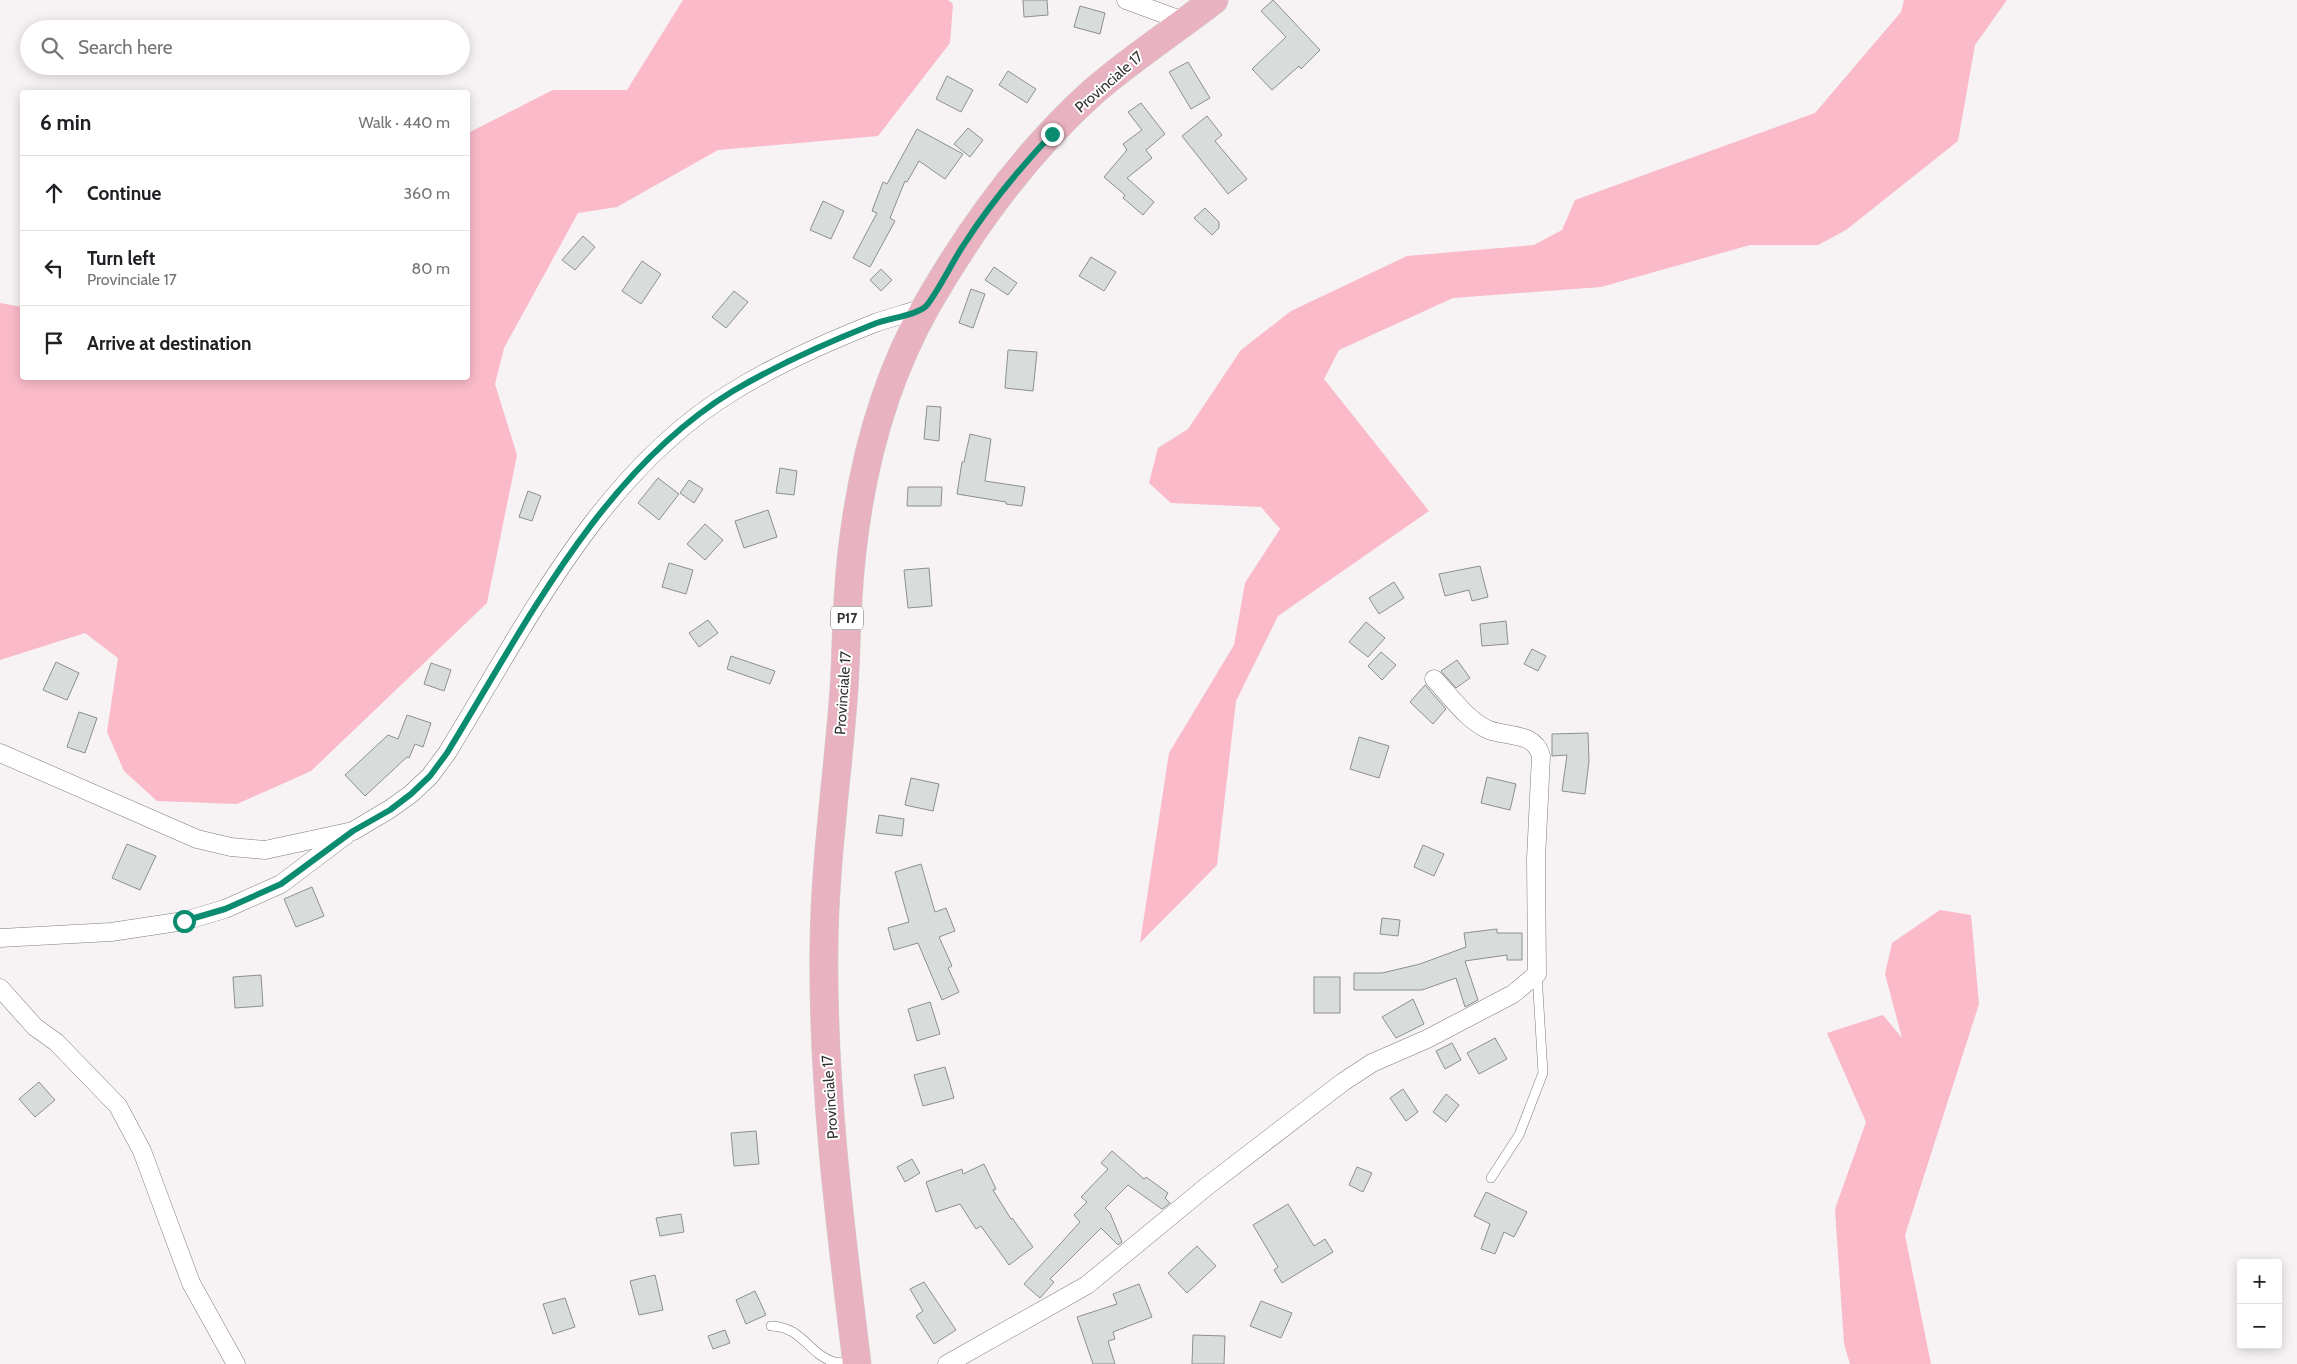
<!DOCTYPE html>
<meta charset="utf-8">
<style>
:root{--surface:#fff;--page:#f6f6f6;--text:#202124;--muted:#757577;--line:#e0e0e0}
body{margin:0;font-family:Cabin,sans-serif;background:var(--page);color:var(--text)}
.controls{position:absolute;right:15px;bottom:15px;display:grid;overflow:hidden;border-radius:5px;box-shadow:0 2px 12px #0003}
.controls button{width:45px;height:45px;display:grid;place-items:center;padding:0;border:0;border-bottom:1px solid var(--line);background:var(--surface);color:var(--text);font:25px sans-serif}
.stop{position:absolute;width:15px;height:15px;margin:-11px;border:4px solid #0b8c71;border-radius:50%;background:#fff}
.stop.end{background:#0b8c71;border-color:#fff;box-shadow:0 1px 5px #0008}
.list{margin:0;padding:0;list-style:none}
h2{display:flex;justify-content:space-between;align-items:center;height:65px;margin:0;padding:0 20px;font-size:21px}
h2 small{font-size:16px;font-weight:400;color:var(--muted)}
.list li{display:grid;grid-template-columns:32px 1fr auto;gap:15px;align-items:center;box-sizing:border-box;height:75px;padding:0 20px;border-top:1px solid var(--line)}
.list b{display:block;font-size:19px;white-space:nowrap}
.list p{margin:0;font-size:16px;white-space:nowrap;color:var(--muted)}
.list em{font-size:16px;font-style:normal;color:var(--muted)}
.icon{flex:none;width:28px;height:28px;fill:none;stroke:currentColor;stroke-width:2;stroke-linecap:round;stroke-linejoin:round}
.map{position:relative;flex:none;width:2297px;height:1364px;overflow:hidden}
.search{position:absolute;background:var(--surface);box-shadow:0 2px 12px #0003;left:20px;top:20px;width:450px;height:55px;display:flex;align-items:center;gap:12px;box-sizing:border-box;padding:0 18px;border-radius:28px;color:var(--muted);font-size:19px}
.panel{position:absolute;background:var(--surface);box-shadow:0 2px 12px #0003;left:20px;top:90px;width:450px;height:290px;border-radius:5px}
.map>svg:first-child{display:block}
</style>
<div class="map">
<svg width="2297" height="1364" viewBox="0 0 2297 1364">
<rect width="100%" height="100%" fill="#f7f2f3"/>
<!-- green -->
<g fill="#fabaca">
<path d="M683 0H948L953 4 950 43 878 136 718 150 617 207 578 213 504 348 495 384 517 455 487 603 311 771 237 804 157 801 124 771 107 732 118 658 85 633 0 660V303L22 307V378H468V133L553 90H627Z"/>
<path d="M1904 0H2007L1975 45 1958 141 1846 230 1818 245H1750L1601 287 1453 298 1339 350 1324 379 1429 511 1278 616 1236 701 1217 865 1140 943 1169 753 1234 645 1245 583 1280 529 1261 507 1171 503 1149 483 1158 448 1188 429 1241 350 1291 311 1407 256 1534 245 1562 230 1575 200 1815 113 1901 12Z"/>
<path d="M1940 910 1971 915 1979 1004 1905 1235 1931 1364H1850L1844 1344 1835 1209 1866 1122 1827 1033 1883 1015 1902 1038 1885 974 1892 943Z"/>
</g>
<!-- building -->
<g fill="#d8dddb" stroke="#8c908f">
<path d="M1023 0H1047L1048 15 1024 17Z"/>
<path d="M1273 0 1320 50 1301 69 1299 66 1272 90 1252 69 1286 37 1261 11Z"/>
<path d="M1080 6 1105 13 1100 34 1074 27Z"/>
<path d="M1188 62 1210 98 1191 109 1169 72Z"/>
<path d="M1008 71 1036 89 1027 103 999 85Z"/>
<path d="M947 76 973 90 961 112 936 99Z"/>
<path d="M1141 103 1165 134 1146 150 1152 158 1127 178 1154 202 1143 215 1123 198 1125 195 1104 177 1127 150 1123 144 1142 130 1128 112Z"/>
<path d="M1207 116 1222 135 1215 141 1247 179 1228 194 1182 136Z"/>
<path d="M968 128 983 140 970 157 954 144Z"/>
<path d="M917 129 963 154 945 179 919 161 907 182 905 181 890 218 895 221 870 267 853 258 877 213 872 211 883 182 887 184Z"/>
<path d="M823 201 844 211 831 239 810 230Z"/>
<path d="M1205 208 1219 222V228L1212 235 1194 218Z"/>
<path d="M583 236 595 247 575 270 562 260Z"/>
<path d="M1091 257 1116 272 1104 291 1079 276Z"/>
<path d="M642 261 661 274 641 304 622 291Z"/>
<path d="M994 267 1017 283 1008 295 985 280Z"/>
<path d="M881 269 892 280 881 291 870 280Z"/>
<path d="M971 289 985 294 973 328 959 323Z"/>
<path d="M734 291 748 302 726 328 712 317Z"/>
<path d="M1008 350 1037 352 1033 391 1005 388Z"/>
<path d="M927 406 941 407 939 441 924 439Z"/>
<path d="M970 434 991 439 985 481 1025 487 1022 506 1006 504V502L957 494 962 462H964Z"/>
<path d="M780 468 797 471 794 495 776 493Z"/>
<path d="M658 478 679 494 659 520 638 503Z"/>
<path d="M689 480 703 489 694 503 680 493Z"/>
<path d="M908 487H942L941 506H907Z"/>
<path d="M528 491 541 496 532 521 519 517Z"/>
<path d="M768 510 777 537 744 548 735 521Z"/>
<path d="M705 524 723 540 705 560 687 544Z"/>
<path d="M669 563 693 570 686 594 662 587Z"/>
<path d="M1480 566 1488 597 1472 601 1469 590 1445 596 1439 574Z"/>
<path d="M929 568 932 606 908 608 904 570Z"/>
<path d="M1394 582 1404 598 1379 614 1369 598Z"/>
<path d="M708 620 718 633 699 647 689 633Z"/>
<path d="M1506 621 1508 644 1482 646 1480 624Z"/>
<path d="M1366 622 1385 638 1368 657 1349 642Z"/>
<path d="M1532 649 1546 656 1538 671 1524 664Z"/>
<path d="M1381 652 1396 665 1382 680 1368 666Z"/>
<path d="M731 656 775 671 770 684 727 669Z"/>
<path d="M1457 660 1470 678 1456 688 1441 671Z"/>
<path d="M56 662 79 673 67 700 43 690Z"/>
<path d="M431 663 451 670 444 691 424 684Z"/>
<path d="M1425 685 1446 709 1433 724 1410 702Z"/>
<path d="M79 712 97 718 85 753 67 747Z"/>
<path d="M407 715 431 723 423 747 415 744 409 758 407 757 365 796 345 775 388 735 398 739Z"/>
<path d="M1588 733 1589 761 1585 794 1562 791 1567 755 1552 756V734Z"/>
<path d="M1359 737 1389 746 1379 778 1350 769Z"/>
<path d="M1487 777 1516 784 1510 810 1481 803Z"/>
<path d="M911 778 939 784 933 811 905 805Z"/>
<path d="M879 815 904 819 902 836 876 833Z"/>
<path d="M127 844 156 856 140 890 112 878Z"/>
<path d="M1423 845 1444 854 1434 876 1414 867Z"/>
<path d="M921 864 935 912 946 908 955 931 939 937 952 966 948 968 959 992 942 1000 918 943 894 950 888 928 909 922 895 872Z"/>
<path d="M312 887 324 916 296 927 284 899Z"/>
<path d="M1382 918 1400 920 1398 936 1380 934Z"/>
<path d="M1497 929V933H1522V960H1507V955L1465 961 1478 1000 1465 1007 1456 978 1422 990H1354V973H1382L1420 964 1466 947 1464 933Z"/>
<path d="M261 975 263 1006 235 1008 233 977Z"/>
<rect x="1314" y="977" width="26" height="36"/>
<path d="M1413 999 1424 1024 1396 1038 1382 1017Z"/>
<path d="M930 1002 940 1034 917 1041 908 1009Z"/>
<path d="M1495 1038 1507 1059 1479 1074 1467 1053Z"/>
<path d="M1452 1043 1461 1060 1445 1069 1436 1051Z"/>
<path d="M945 1067 954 1098 923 1106 914 1075Z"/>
<path d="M39 1082 55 1100 35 1117 19 1099Z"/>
<path d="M1403 1089 1418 1112 1406 1121 1390 1098Z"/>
<path d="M1446 1094 1459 1105 1446 1122 1433 1112Z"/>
<path d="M756 1131 759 1164 734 1166 731 1133Z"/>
<path d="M1112 1151 1144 1179 1146 1177 1168 1193 1165 1198 1170 1203 1162 1209 1128 1185 1105 1208 1110 1213 1122 1242 1118 1245 1101 1228 1050 1279 1054 1282 1040 1298 1024 1284 1080 1222 1074 1215 1087 1202 1081 1197 1108 1169 1101 1163Z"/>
<path d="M912 1159 920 1173 905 1182 897 1167Z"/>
<path d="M984 1164 996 1189 993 1190 1011 1219 1012 1218 1033 1247 1009 1265 981 1226 976 1229 960 1204 936 1212 926 1182 962 1169 963 1174Z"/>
<path d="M1357 1167 1372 1173 1363 1192 1349 1185Z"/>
<path d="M1486 1192 1527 1212 1514 1237 1504 1232 1495 1254 1481 1249 1490 1224 1474 1216Z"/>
<path d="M1288 1204 1314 1246 1325 1239 1333 1252 1282 1283 1274 1270 1278 1267 1253 1225Z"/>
<path d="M681 1214 684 1232 660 1236 656 1218Z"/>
<path d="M1197 1246 1216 1266 1187 1293 1168 1273Z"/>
<path d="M655 1275 663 1310 639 1315 630 1281Z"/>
<path d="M924 1282 956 1330 934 1344 916 1316 923 1311 910 1289Z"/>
<path d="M1139 1284 1152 1317 1113 1332 1115 1339 1108 1341 1115 1364H1093L1077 1317 1117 1304 1113 1294Z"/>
<path d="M755 1291 766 1315 746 1324 736 1300Z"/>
<path d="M565 1298 575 1327 553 1334 543 1304Z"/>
<path d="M1261 1301 1292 1313 1281 1338 1250 1326Z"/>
<path d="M725 1330 730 1343 713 1349 708 1336Z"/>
<path d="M1193 1335 1225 1336 1224 1364H1192Z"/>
</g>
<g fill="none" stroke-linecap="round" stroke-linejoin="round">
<!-- service casing -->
<g stroke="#807b7c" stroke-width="10">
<g id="service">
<path d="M1491 1178 1519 1135 1543 1073 1537 974"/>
<path d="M771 1326C803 1327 808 1354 834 1362 839 1364 848 1360 853 1359"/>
</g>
</g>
<!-- minor casing -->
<g stroke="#807b7c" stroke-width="19">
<g id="minor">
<path d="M1126 0 1186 22"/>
<path d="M0 753 197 839 231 847 265 850 353 831 390 809 411 794 430 776 447 753C526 625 599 473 732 392 777 364 827 342 875 323 892 317 909 313 926 307"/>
<path d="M0 938 111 932 184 921 225 909 281 884 346 835"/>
<path d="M0 988 35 1027 56 1042 118 1106 142 1151 191 1283 236 1364"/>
<path d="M947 1364 1087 1285 1206 1187 1343 1082 1372 1063 1427 1039 1513 994 1537 974 1536 859 1541 756C1535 732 1508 737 1489 730 1467 721 1450 695 1434 679"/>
</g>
</g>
<!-- primary casing -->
<g stroke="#d2d1d1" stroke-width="29">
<path id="primary" d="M857 1364C840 1225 822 1084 824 944 825 859 838 774 844 689 846 659 846 629 848 599 854 498 877 392 928 303 973 225 1027 151 1094 91 1132 58 1174 31 1214 0"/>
</g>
<!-- service -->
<use href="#service" stroke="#fff" stroke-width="9"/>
<!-- minor -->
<use href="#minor" stroke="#fff" stroke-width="18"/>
<!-- primary -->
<use href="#primary" stroke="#e9b2c1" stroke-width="28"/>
</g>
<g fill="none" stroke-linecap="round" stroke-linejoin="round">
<!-- route -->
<path stroke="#0b8c71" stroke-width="6" d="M184 921 225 909 281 884 353 831 390 810 411 794 430 776 447 753C525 626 601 471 733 391 777 365 826 343 874 324 888 318 914 316 925 307 933 301 955 257 963 246 989 205 1019 169 1052 134"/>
</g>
<g text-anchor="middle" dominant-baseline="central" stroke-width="4" stroke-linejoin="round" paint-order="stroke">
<!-- shield labels -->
<rect fill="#fff" stroke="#706e6e" stroke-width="1" x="831" y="606.5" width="32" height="23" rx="4"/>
<g font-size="14" font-weight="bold" fill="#323030">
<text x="847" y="618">P17</text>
</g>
<!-- street labels -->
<g font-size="15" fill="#323030" stroke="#fff">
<text transform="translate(1109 82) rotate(-41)">Provinciale 17</text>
<text transform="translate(843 693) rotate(-86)">Provinciale 17</text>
<text transform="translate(830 1097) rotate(-94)">Provinciale 17</text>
</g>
</g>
</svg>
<div class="controls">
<button>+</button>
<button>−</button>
</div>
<div class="stop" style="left:184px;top:921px"></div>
<div class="stop end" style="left:1052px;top:134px"></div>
<div class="search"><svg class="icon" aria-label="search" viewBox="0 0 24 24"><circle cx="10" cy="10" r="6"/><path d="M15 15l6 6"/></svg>Search here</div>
<section class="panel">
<h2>6 min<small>Walk · 440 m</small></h2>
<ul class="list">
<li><svg class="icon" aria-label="ahead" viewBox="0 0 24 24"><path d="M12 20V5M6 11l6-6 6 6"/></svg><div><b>Continue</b></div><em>360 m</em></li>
<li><svg class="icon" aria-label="left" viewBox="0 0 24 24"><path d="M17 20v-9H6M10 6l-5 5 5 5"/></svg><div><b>Turn left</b><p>Provinciale 17</p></div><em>80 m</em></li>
<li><svg class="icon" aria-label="arrive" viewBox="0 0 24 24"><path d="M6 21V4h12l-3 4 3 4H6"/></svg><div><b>Arrive at destination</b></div></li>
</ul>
</section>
</div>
